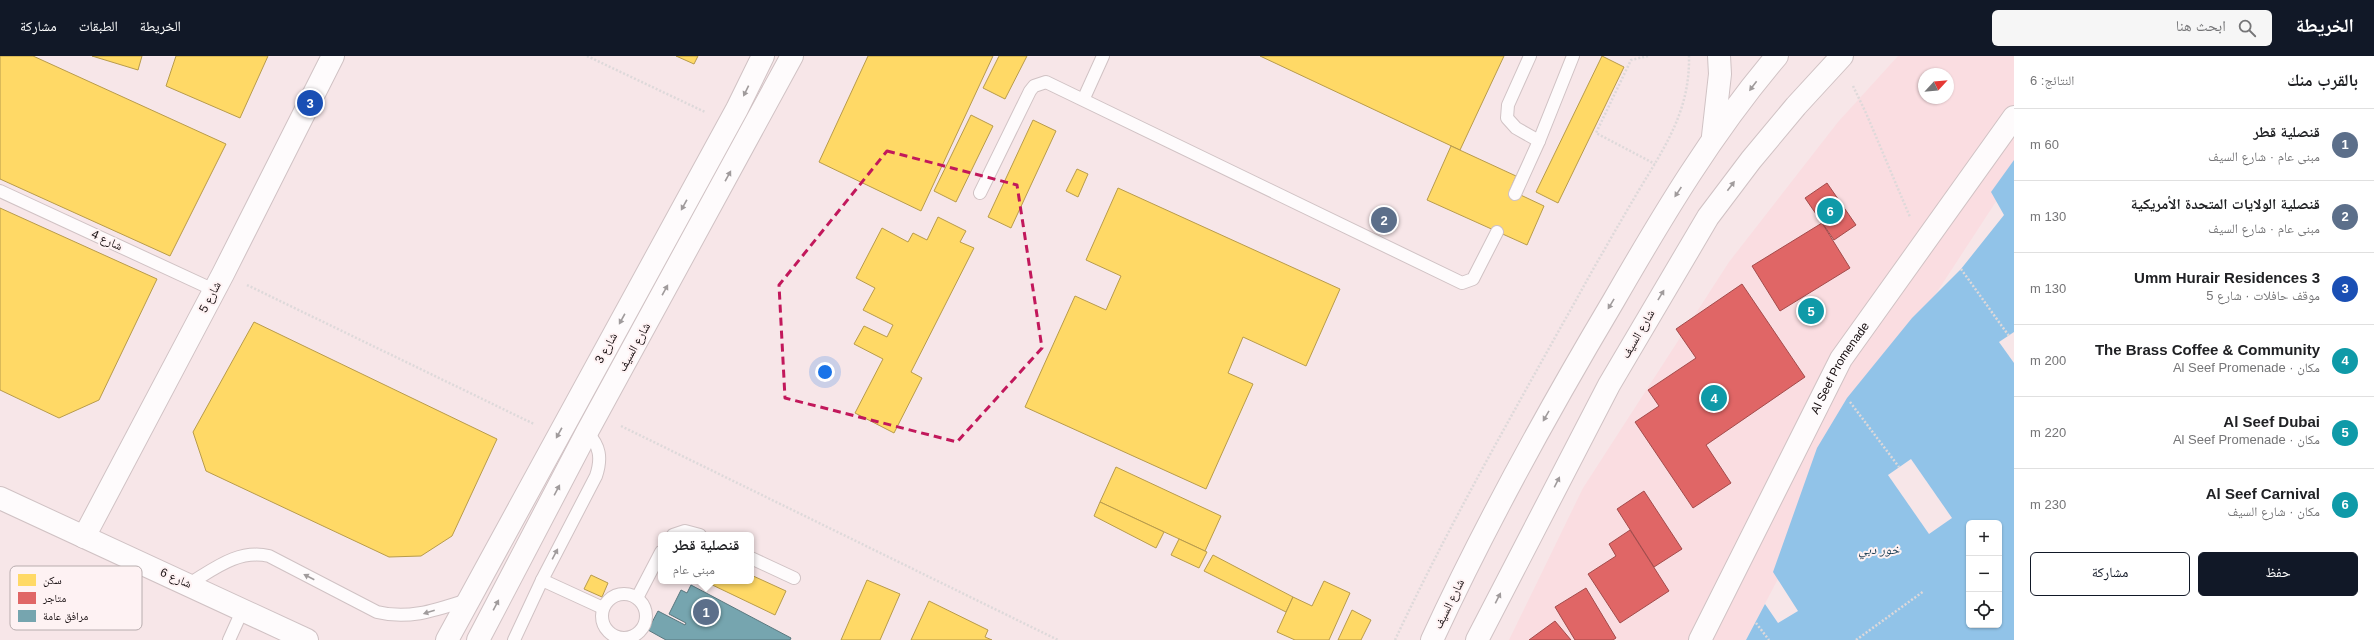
<!DOCTYPE html>
<html lang="ar">
<meta charset="utf-8">
<style>
:root{--surface:#fff;--page:#f6f6f6;--text:#202124;--muted:#757577;--line:#e0e0e0;--accent:#111827}
body{margin:0;font-family:Arial,"Noto Naskh Arabic",sans-serif;background:var(--page);color:var(--text);direction:rtl}
.controls{position:absolute;right:12px;bottom:12px;display:grid;overflow:hidden;border-radius:6px;box-shadow:0 1px 3px #0004}
.controls button{width:36px;height:36px;display:grid;place-items:center;padding:0;border:0;border-bottom:1px solid var(--line);background:var(--surface);color:var(--text);font:20px sans-serif}
.compass{position:absolute;left:1918px;top:12px;width:36px;height:36px;border-radius:50%;background:var(--surface);box-shadow:0 1px 3px #0004;rotate:64deg}
.you{position:absolute;left:825px;top:316px;width:14px;height:14px;margin:-10px;border:3px solid #fff;border-radius:50%;background:#1a73e8;box-shadow:0 0 0 6px #1a73e833}
.badge{display:grid;place-items:center;width:26px;height:26px;border-radius:50%;background:var(--accent);color:#fff;font-size:13px;font-weight:700}
.pin{position:absolute;translate:-50% -50%;border:2px solid #fff;box-shadow:0 1px 4px #0006}
.popup{position:absolute;left:658px;top:476px;width:96px;height:52px;box-sizing:border-box;display:grid;place-content:center;border-radius:6px;background:var(--surface);filter:drop-shadow(0 1px 3px #0005);font-size:13px;white-space:nowrap;color:var(--muted)}
.popup b{font-size:15px;color:var(--text)}
.popup::after{content:'';position:absolute;left:50%;top:100%;margin-left:-8px;border:8px solid transparent;border-top-color:var(--surface)}
.list{margin:0;padding:0;list-style:none}
h2{display:flex;justify-content:space-between;align-items:center;height:52px;margin:0;padding:0 16px;font-size:17px}
h2 small{font-size:13px;font-weight:400;color:var(--muted)}
.list li{display:grid;grid-template-columns:26px 1fr auto;gap:12px;align-items:center;box-sizing:border-box;height:72px;padding:0 16px;border-top:1px solid var(--line)}
.list b{display:block;font-size:15px;white-space:nowrap}
.list p{margin:0;font-size:13px;white-space:nowrap;color:var(--muted)}
.list em{font-size:13px;font-style:normal;color:var(--muted)}
.actions{display:flex;gap:8px;padding:12px 16px}
.actions a{flex:1;padding:9px 0;border:1px solid var(--accent);border-radius:6px;text-align:center;font-size:14px;color:var(--accent)}
.actions .main{background:var(--accent);color:#fff}
.icon{flex:none;width:22px;height:22px;fill:none;stroke:currentColor;stroke-width:2;stroke-linecap:round;stroke-linejoin:round}
.map{position:relative;flex:none;width:2014px;height:584px;overflow:hidden;direction:ltr}
header{display:flex;align-items:center;gap:24px;box-sizing:border-box;height:56px;padding:0 20px;background:var(--accent);color:#fff}
header strong{font-size:19px}
nav{display:flex;gap:22px;margin-inline-start:auto;font-size:14px}
.search{width:280px;height:36px;background:var(--page);display:flex;align-items:center;gap:10px;box-sizing:border-box;padding:0 14px;border-radius:6px;color:var(--muted);font-size:15px}
main{display:flex}
aside{flex:1;background:var(--surface)}
.map>svg:first-child{display:block}
</style>
<header>
<strong>الخريطة</strong>
<div class="search"><svg class="icon" aria-label="search" viewBox="0 0 24 24"><circle cx="10" cy="10" r="6"/><path d="M15 15l6 6"/></svg>ابحث هنا</div>
<nav><a>الخريطة</a><a>الطبقات</a><a>مشاركة</a></nav>
</header>
<main>
<aside>
<h2>بالقرب منك<small>النتائج: 6</small></h2>
<ul class="list">
<li><span class="badge" style="background:#5c6f8a">1</span><div><b>قنصلية قطر</b><p>مبنى عام · شارع السيف</p></div><em>60 m</em></li>
<li><span class="badge" style="background:#5c6f8a">2</span><div><b>قنصلية الولايات المتحدة الأمريكية</b><p>مبنى عام · شارع السيف</p></div><em>130 m</em></li>
<li><span class="badge" style="background:#1a4fb4">3</span><div><b>Umm Hurair Residences 3</b><p>موقف حافلات · شارع 5</p></div><em>130 m</em></li>
<li><span class="badge" style="background:#0f9aa8">4</span><div><b>The Brass Coffee &amp; Community</b><p>مكان · Al Seef Promenade</p></div><em>200 m</em></li>
<li><span class="badge" style="background:#0f9aa8">5</span><div><b>Al Seef Dubai</b><p>مكان · Al Seef Promenade</p></div><em>220 m</em></li>
<li><span class="badge" style="background:#0f9aa8">6</span><div><b>Al Seef Carnival</b><p>مكان · شارع السيف</p></div><em>230 m</em></li>
</ul>
<div class="actions"><a class="main">حفظ</a><a>مشاركة</a></div>
</aside>
<div class="map">
<svg width="2014" height="584" viewBox="0 0 2014 584">
<rect width="100%" height="100%" fill="#f7e6e8"/>
<!-- built -->
<path fill="#fadde1" fill-rule="evenodd" d="M1898 0H2014V118L1892 305 1746 584H1509L1583 432 1729 206 1838 66ZM1924 18H1948V42H1924Z"/>
<!-- water -->
<path fill="#91c3e8" fill-rule="evenodd" d="M2014 104V584H1746L1765 548 1778 567 1798 555 1773 516 1817 392 1847 342 1912 262 1961 213 2004 159 1991 136ZM1969 467H1999V569H1969Z"/>
<!-- pier -->
<g fill="#f7e6e8">
<path d="M2014 276V307L1999 286Z"/>
<path d="M1911 403 1952 462 1929 478 1888 419Z"/>
</g>
<!-- homes -->
<g fill="#ffd966" stroke="#b89b4b">
<path d="M0 0H33L226 88 170 200 0 123Z"/>
<path d="M92 0H142L138 14Z"/>
<path d="M176 0H268L240 62 166 30Z"/>
<path d="M676 0H698L694 8Z"/>
<path d="M868 0H993L921 155 819 106Z"/>
<path d="M999 0H1027L1005 43 983 32Z"/>
<path d="M1260 0H1504L1460 94Z"/>
<path d="M1602 0 1624 11 1558 147 1536 136Z"/>
<path d="M971 59 993 70 956 146 934 135Z"/>
<path d="M1033 64 1056 75 1011 172 988 161Z"/>
<path d="M1451 90 1516 120 1510 134 1544 150 1527 189 1427 144Z"/>
<path d="M1077 113 1088 118 1078 141 1066 135Z"/>
<path d="M1118 132 1340 233 1306 310 1243 281 1228 317 1253 328 1206 433 1025 351 1075 240 1106 254 1121 220 1086 204Z"/>
<path d="M0 152 157 223 99 344 59 362 0 334Z"/>
<path d="M938 161 966 175 960 186 974 192 911 316 922 322 894 377 855 357 883 303 854 288 864 270 887 281 893 269 863 254 875 232 856 222 882 172 908 186 913 177 927 184Z"/>
<path d="M254 266 497 383 452 480 421 500 389 501 206 415 193 376Z"/>
<path d="M1116 411 1221 460 1205 495 1100 446Z"/>
<path d="M1100 446 1164 476 1156 492 1094 460Z"/>
<path d="M1179 483 1207 496 1199 512 1171 499Z"/>
<path d="M1213 499 1293 541 1286 556 1204 515Z"/>
<path d="M591 519 608 527 602 541 584 533Z"/>
<path d="M751 519 786 535 775 559 704 525H751Z"/>
<path d="M867 524 900 538 880 584H841Z"/>
<path d="M1324 525 1350 537 1329 584H1295L1277 576 1293 541 1312 550Z"/>
<path d="M929 545 988 574 985 581 992 584H911Z"/>
<path d="M1352 554 1371 564 1361 584H1338Z"/>
</g>
<!-- shops -->
<g fill="#e06666" stroke="#a34b4b">
<path d="M1827 127 1856 169 1834 184 1805 142Z"/>
<path d="M1822 167 1850 212 1780 255 1752 210Z"/>
<path d="M1742 228 1805 321 1706 389 1731 427 1693 452 1635 366 1659 350 1648 334 1696 302 1676 273Z"/>
<path d="M1644 435 1682 493 1654 511 1617 453Z"/>
<path d="M1630 474 1669 535 1620 567 1588 518 1616 500 1609 488Z"/>
<path d="M1586 532 1616 582 1613 584H1575L1555 551Z"/>
<path d="M1555 565 1571 584H1529Z"/>
</g>
<!-- public -->
<path fill="#76a5af" stroke="#59777e" d="M691 529 791 582 790 584H666L648 574 658 555 685 569 686 567 669 558 681 534 687 537Z"/>
<g fill="none" stroke-linecap="round" stroke-linejoin="round">
<!-- lane casing -->
<g stroke="#d0c2c4" stroke-width="14">
<g id="lane">
<path d="M1530 0 1508 49 1507 62 1516 72 1539 85"/>
<path d="M1084 42 1103 0"/>
<path d="M0 135 214 234"/>
<path d="M980 137 1030 35 1034 30 1046 26 1462 227 1473 223 1497 176"/>
<path d="M1515 138 1539 85 1573 0"/>
<path d="M673 479 685 475 700 479"/>
<path d="M751 502 794 522"/>
<path d="M542 524 603 552"/>
<path d="M189 528C214 513 238 493 269 500L377 556C409 564 436 554 467 544"/>
<circle cx="624" cy="560" r="22"/>
<path d="M637 542 661 496"/>
<path d="M229 584 243 553"/>
<path d="M514 584 542 524 596 420C602 402 600 390 587 376"/>
</g>
</g>
<!-- street casing -->
<g stroke="#d0c2c4" stroke-width="24">
<g id="street">
<path d="M0 442 307 584"/>
<path d="M84 481 223 218 333 0"/>
<path id="s1" d="M1700 584 1841 303 2014 61"/>
</g>
</g>
<!-- secondary casing -->
<g stroke="#d0c2c4" stroke-width="24">
<g id="secondary">
<path d="M1713 80 1720 18 1719 0"/>
<path d="M447 584 737 53 763 0"/>
<path d="M478 584 587 376 792 0"/>
<path d="M1432 584C1486 467 1548 355 1614 244 1663 159 1713 75 1777 0"/>
<path d="M1477 584 1609 329 1708 161 1751 104 1796 50 1842 0"/>
</g>
</g>
<!-- path -->
<g stroke="#ded9da" stroke-width="2.5" stroke-dasharray="2 2" stroke-linecap="butt">
<path d="M587 0 705 56"/>
<path d="M1648 0 1631 4 1596 77 1655 108"/>
<path d="M1853 30 1866 57 1910 161"/>
<path d="M1961 213 2009 280"/>
<path d="M247 229 534 368"/>
<path d="M1850 346 1899 411"/>
<path d="M621 370 1058 584"/>
<path d="M1756 567 1769 584"/>
<path d="M1395 584C1454 458 1524 338 1591 217 1607 189 1623 161 1639 134 1666 89 1690 54 1689 0"/>
<path d="M1856 584 1924 535"/>
</g>
<!-- lane -->
<use href="#lane" stroke="#fefbfc" stroke-width="12"/>
<!-- street -->
<use href="#street" stroke="#fefbfc" stroke-width="22"/>
<!-- secondary -->
<use href="#secondary" stroke="#fefbfc" stroke-width="22"/>
</g>
<!-- one-way arrows -->
<defs><path id="oneway-solid" d="M-6-.8H1V-3.2L6.5 0L1 3.2V.8H-6Z"/></defs>
<g fill="#a09b9c">
<use href="#oneway-solid" transform="translate(1753 30) rotate(127)"/>
<use href="#oneway-solid" transform="translate(746 35) rotate(116)"/>
<use href="#oneway-solid" transform="translate(728 120) rotate(-61)"/>
<use href="#oneway-solid" transform="translate(1731 130) rotate(-53)"/>
<use href="#oneway-solid" transform="translate(1678 136) rotate(124)"/>
<use href="#oneway-solid" transform="translate(684 149) rotate(119)"/>
<use href="#oneway-solid" transform="translate(665 234) rotate(-61)"/>
<use href="#oneway-solid" transform="translate(1661 239) rotate(-59)"/>
<use href="#oneway-solid" transform="translate(1611 248) rotate(121)"/>
<use href="#oneway-solid" transform="translate(622 263) rotate(119)"/>
<use href="#oneway-solid" transform="translate(1546 360) rotate(120)"/>
<use href="#oneway-solid" transform="translate(559 377) rotate(119)"/>
<use href="#oneway-solid" transform="translate(1557 426) rotate(-63)"/>
<use href="#oneway-solid" transform="translate(557 434) rotate(-62)"/>
<use href="#oneway-solid" transform="translate(555 498) rotate(-62)"/>
<use href="#oneway-solid" transform="translate(309 521) rotate(-153)"/>
<use href="#oneway-solid" transform="translate(1498 542) rotate(-63)"/>
<use href="#oneway-solid" transform="translate(496 549) rotate(-62)"/>
<use href="#oneway-solid" transform="translate(429 556) rotate(163)"/>
</g>
<!-- marked area -->
<path fill="none" stroke="#c2185b" stroke-width="3" stroke-dasharray="8 5" stroke-linejoin="round" d="M887 95 1017 129 1042 292 957 386 785 342 779 229Z"/>
<g text-anchor="middle" dominant-baseline="central" stroke-width="4" stroke-linejoin="round" paint-order="stroke">
<!-- street labels -->
<g font-size="12" fill="#140b0d" stroke="#fef2f3">
<text transform="translate(107 184) rotate(25)">شارع 4</text>
<text transform="translate(210 241) rotate(-62)">شارع 5</text>
<text transform="translate(1638 278) rotate(-60)">شارع السيف</text>
<text transform="translate(634 291) rotate(-61)">شارع السيف</text>
<text transform="translate(606 292) rotate(-61)">شارع 3</text>
<text stroke="none"><textPath href="#s1" startOffset="306">Al Seef Promenade</textPath></text>
<text transform="translate(176 522) rotate(24)">شارع 6</text>
<text transform="translate(1449 548) rotate(-64)">شارع السيف</text>
</g>
<!-- water labels -->
<g font-size="13" font-style="italic" fill="#1d3f55" stroke="#fef2f3">
<text x="1879" y="493">خور دبي</text>
</g>
</g>
<!-- legend -->
<rect x="10" y="510" width="132" height="64" rx="6" fill="#fef2f3" stroke="#b8adae" stroke-width="1"/>
<rect x="18" y="518" width="18" height="12" fill="#ffd966"/>
<rect x="18" y="536" width="18" height="12" fill="#e06666"/>
<rect x="18" y="554" width="18" height="12" fill="#76a5af"/>
<g font-size="11" fill="#140b0d">
<text x="43" y="528">سكن</text>
<text x="43" y="546">متاجر</text>
<text x="43" y="564">مرافق عامة</text>
</g>
</svg>
<div class="controls">
<button>+</button>
<button>−</button>
<button><svg class="icon" aria-label="locate" viewBox="0 0 24 24"><circle cx="12" cy="12" r="6"/><path d="M12 2v4M12 18v4M2 12h4M18 12h4"/></svg></button>
</div>
<svg class="compass" viewBox="-18 -18 36 36"><path d="M0-13l5 13h-10z" fill="#e53935"/><path d="M0 13l5-13h-10z" fill="#757577"/></svg>
<div class="you"></div>
<div class="pin badge" style="left:706px;top:556px;background:#5c6f8a">1</div>
<div class="popup"><b>قنصلية قطر</b>مبنى عام</div>
<div class="pin badge" style="left:1384px;top:164px;background:#5c6f8a">2</div>
<div class="pin badge" style="left:310px;top:47px;background:#1a4fb4">3</div>
<div class="pin badge" style="left:1714px;top:342px;background:#0f9aa8">4</div>
<div class="pin badge" style="left:1811px;top:255px;background:#0f9aa8">5</div>
<div class="pin badge" style="left:1830px;top:155px;background:#0f9aa8">6</div>
</div>
</main>
